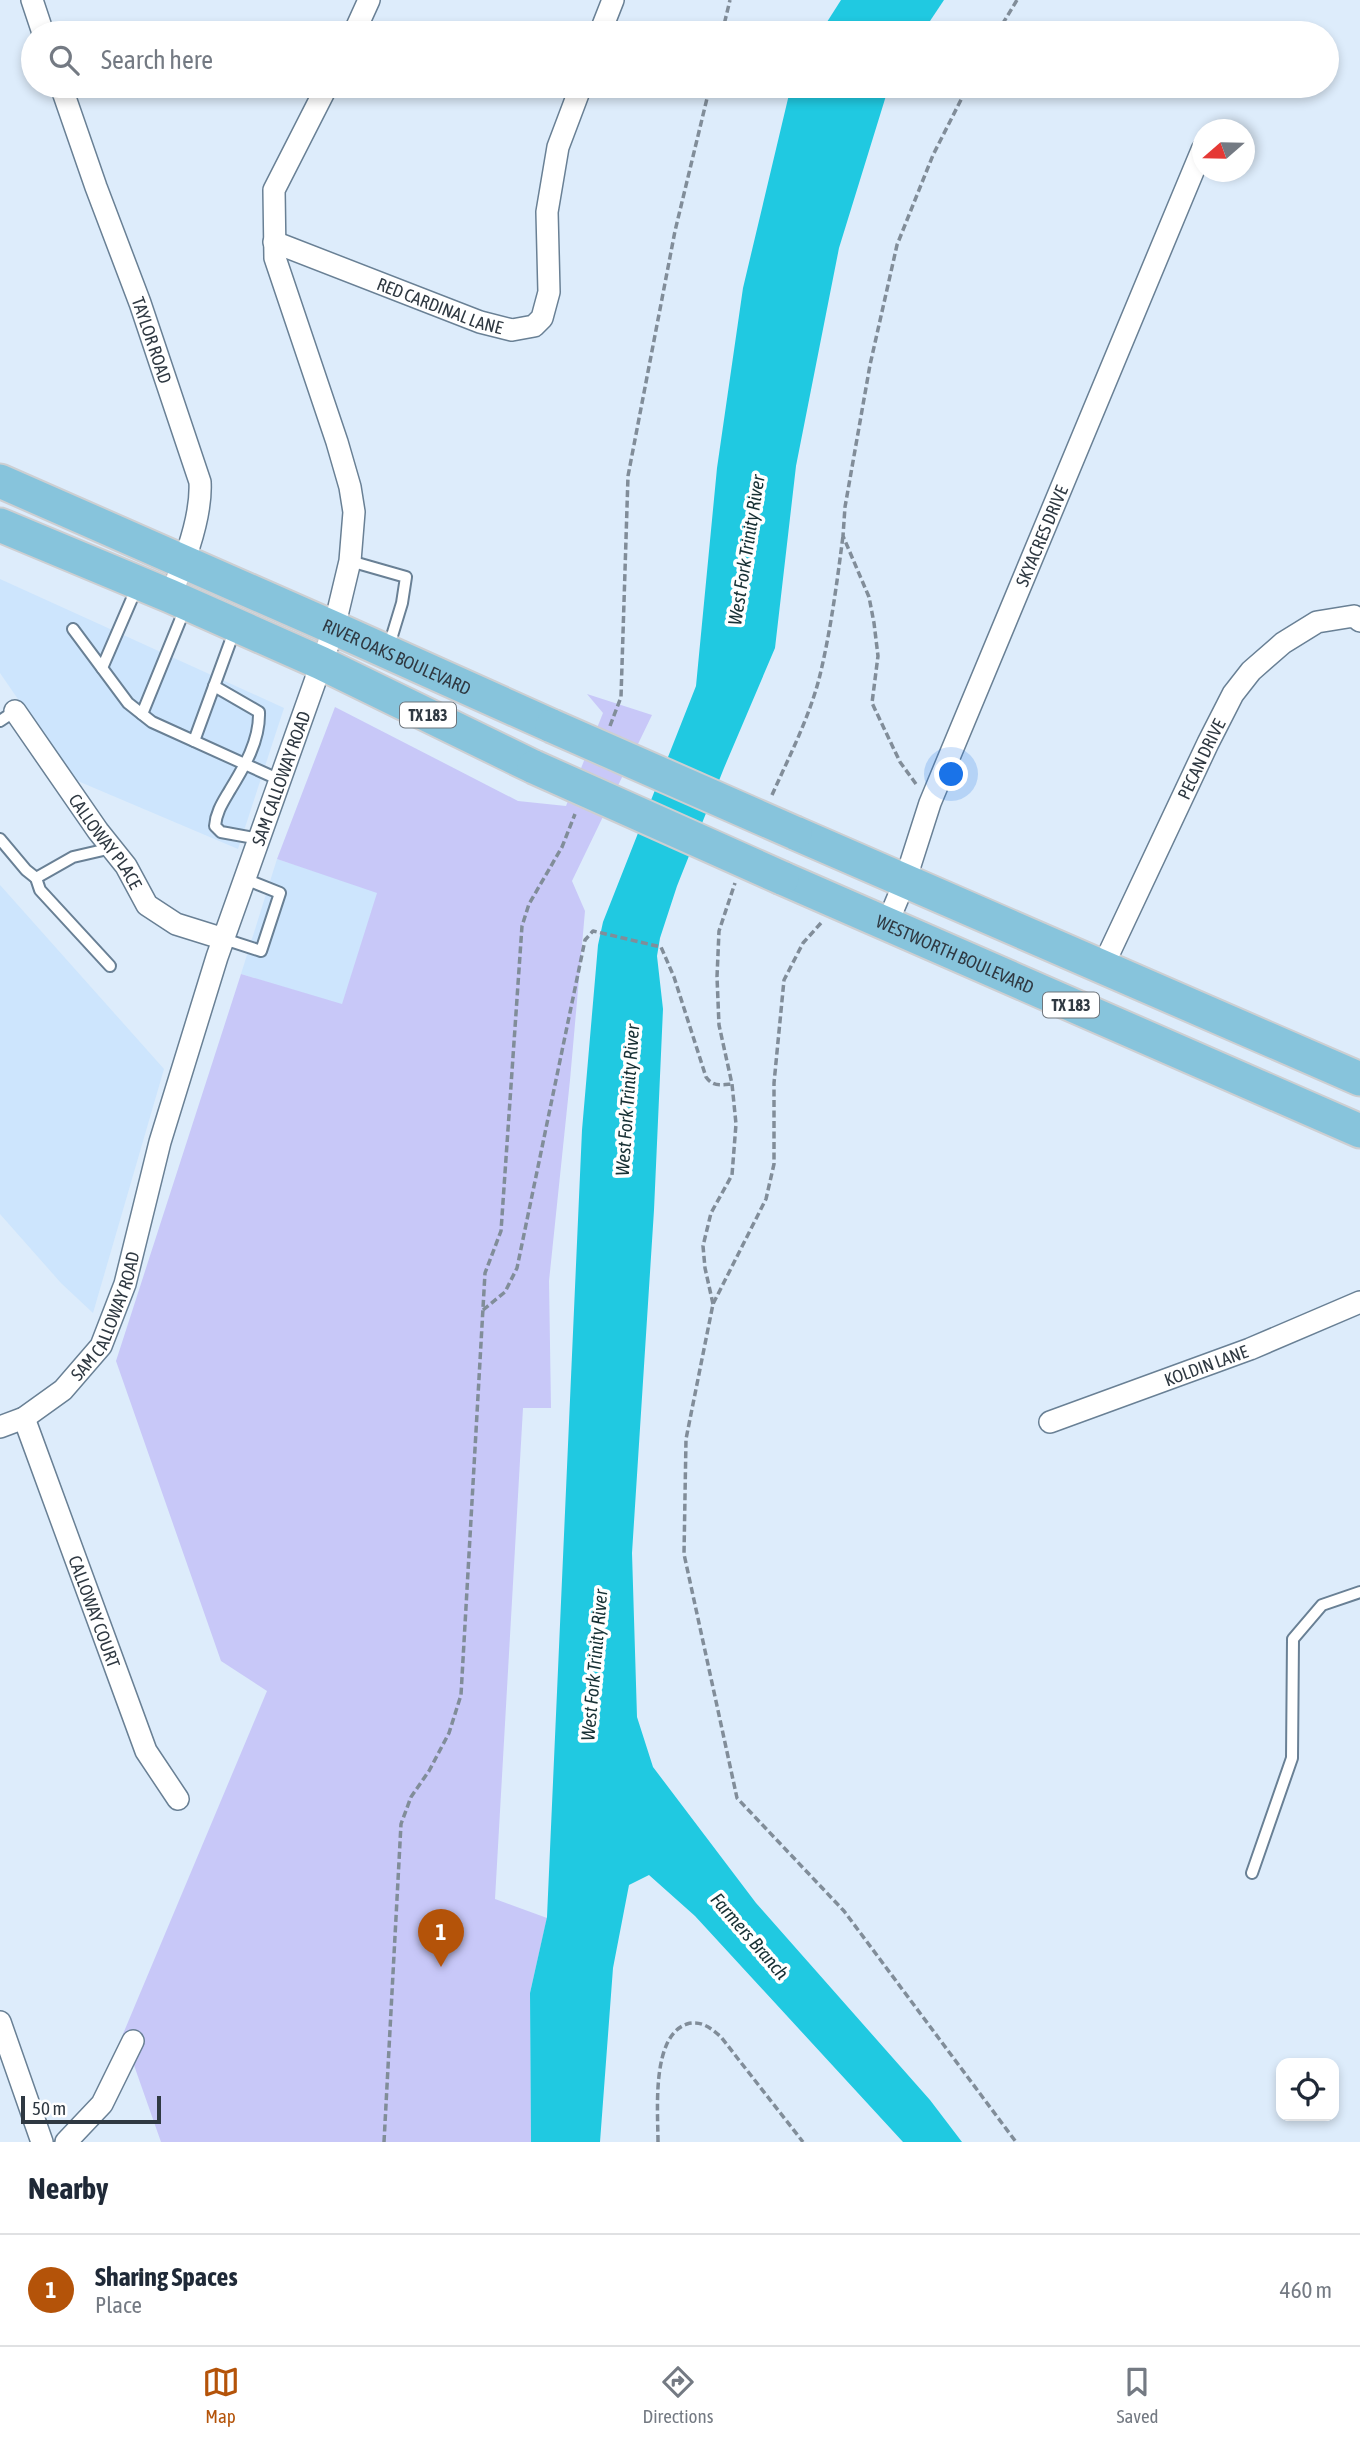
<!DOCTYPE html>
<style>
:root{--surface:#fff;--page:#f6f6f7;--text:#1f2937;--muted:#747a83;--line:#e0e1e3;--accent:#b45309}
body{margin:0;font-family:"Asap Condensed",sans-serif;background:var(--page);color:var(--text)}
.controls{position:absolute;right:21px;bottom:21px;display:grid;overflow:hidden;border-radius:14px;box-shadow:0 4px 10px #0003}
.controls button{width:63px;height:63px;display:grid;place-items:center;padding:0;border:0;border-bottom:2px solid var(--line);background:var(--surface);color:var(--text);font:35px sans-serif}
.compass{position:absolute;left:1192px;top:119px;width:63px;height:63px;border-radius:50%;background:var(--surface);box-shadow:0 4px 10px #0003;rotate:250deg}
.scale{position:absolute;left:21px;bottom:18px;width:140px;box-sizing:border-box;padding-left:7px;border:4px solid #2f3942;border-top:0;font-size:19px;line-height:24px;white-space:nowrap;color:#2f3942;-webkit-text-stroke:5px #fff;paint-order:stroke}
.you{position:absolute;left:952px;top:775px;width:24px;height:24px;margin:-18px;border:5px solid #fff;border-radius:50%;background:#1a73e8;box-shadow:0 0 0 10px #1a73e833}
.badge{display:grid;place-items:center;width:46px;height:46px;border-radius:50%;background:var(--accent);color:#fff;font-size:23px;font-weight:700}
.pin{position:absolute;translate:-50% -58px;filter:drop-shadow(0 2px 4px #0008)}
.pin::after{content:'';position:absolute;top:37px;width:24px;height:21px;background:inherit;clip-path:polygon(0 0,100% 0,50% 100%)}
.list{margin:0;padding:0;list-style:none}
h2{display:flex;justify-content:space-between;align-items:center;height:91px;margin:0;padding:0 28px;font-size:30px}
h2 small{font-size:23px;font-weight:400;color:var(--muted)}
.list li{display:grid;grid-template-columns:46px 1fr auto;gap:21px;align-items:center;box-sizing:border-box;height:112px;padding:0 28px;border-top:2px solid var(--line)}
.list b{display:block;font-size:26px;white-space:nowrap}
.list p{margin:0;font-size:23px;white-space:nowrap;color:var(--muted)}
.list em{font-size:23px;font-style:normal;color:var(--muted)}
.icon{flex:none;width:38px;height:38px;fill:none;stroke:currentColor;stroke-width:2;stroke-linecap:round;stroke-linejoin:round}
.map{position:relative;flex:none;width:1360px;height:2142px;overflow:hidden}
.search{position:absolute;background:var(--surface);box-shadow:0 4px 10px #0003;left:21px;right:21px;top:21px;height:77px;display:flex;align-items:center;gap:18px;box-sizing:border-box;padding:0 24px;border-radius:38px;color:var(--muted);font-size:26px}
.sheet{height:203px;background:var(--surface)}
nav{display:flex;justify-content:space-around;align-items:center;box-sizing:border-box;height:98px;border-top:2px solid var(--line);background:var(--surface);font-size:19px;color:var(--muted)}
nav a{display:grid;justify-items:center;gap:4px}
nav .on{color:var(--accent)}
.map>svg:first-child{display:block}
</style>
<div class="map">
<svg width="1360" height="2142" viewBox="0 0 1360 2142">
<rect width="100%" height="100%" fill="#ddecfb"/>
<!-- built -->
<g fill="#cde5fd">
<path d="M0 579 284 708 238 849 73 779 0 673Z"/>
<path d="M277 859 378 892 342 1005 241 974Z"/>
<path d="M0 885 164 1069 93 1313 61 1283 0 1214Z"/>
</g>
<!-- green -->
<path fill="#c8c8f8" d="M587 694 652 715 572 881 585 911 570 1080 549 1281 551 1408H523L495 1899 547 1918 530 1993 531 2142H161L123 2034 267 1691 221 1661 116 1361 241 974 342 1004 377 893 277 859 335 707 518 801 566 806 603 713Z"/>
<!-- water -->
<g fill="#20c9e1">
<path d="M841 0H944L922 33H820Z"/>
<path d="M791 86H889L839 248 796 466 775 648 724 768 677 886 660 938 657 956 663 1009 654 1210 632 1553 637 1717 653 1767 756 1903 930 2100 962 2142H903L695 1916 649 1875 629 1885 613 1968 600 2142H531L530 1993 547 1917 582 1130 598 945 603 922 696 686 717 468 743 288Z"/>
</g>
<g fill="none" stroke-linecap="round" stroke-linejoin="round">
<!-- lane casing -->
<g stroke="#698095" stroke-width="14">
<g id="lane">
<path d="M350 561 406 577 402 603 388 649"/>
<path d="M73 629 128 703 152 722 280 780"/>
<path d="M102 668 137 587"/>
<path d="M214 686 259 712C260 741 244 767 230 790 223 802 216 812 215 826L221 832 259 839"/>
<path d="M142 714 186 606"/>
<path d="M0 721 15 711"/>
<path d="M194 741 235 629"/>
<path d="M0 839 26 870 36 878"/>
<path d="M224 939 261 951 280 893 245 879"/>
<path d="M110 966 40 890 36 878 73 857 112 848"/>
<path d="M1252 1873 1292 1758 1293 1639 1322 1605 1360 1592"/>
</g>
</g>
<!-- street casing -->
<g stroke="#698095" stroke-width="24">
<g id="street">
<path d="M32 0 43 33"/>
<path d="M354 33 369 0"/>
<path d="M600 33 613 0"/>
<path id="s1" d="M61 86 96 187 140 303 200 482C202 517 184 564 170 596"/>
<path id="s2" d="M274 242 480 322 512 330 534 326 542 318 549 292 547 212 558 147 581 86"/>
<path id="s3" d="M15 711 98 831 126 866 147 905 176 924 224 939"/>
<path id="s4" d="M887 924 905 881 930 803 1202 150"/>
<path id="s5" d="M1103 966 1208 743 1233 694 1251 671 1283 643 1317 622 1354 616 1360 621"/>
<path id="s6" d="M24 1418 146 1751 178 1799"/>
<path id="s7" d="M1050 1422 1250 1349 1360 1302"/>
<path id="s8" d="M0 1427 24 1418 63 1390 101 1346 125 1284 160 1142 217 957 334 628 350 561 354 512 350 487 337 442 275 258 274 190 327 86"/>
<path d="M0 2022 42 2142"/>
<path d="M66 2142 102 2104 133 2041"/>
</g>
</g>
<!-- primary casing -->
<g stroke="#cdcfd2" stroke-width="37">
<g id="primary">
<path id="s9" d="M0 481 334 628 552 726"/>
<path d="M0 525 170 596 321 663 534 767"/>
<path d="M795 833 1360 1079"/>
<path id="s10" d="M782 878 1360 1131"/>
</g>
</g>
<!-- path -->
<g stroke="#818d99" stroke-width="3.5" stroke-dasharray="7 3.5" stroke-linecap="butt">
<path d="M722 33 730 0"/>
<path d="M997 33 1017 0"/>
<path d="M610 726 621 697 628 476 675 231 710 86"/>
<path d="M916 784 900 762 872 703 878 656 874 623 869 597 843 536 845 507 870 365 897 245 933 155 968 86"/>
<path d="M772 795C789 757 810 716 820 675 831 629 837 582 843 536"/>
<path d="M821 923 803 943 784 980 774 1083V1164L766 1199 713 1304 686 1439 684 1554 737 1798 844 1911 1016 2142"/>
<path d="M713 1304 705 1268 703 1246 711 1213 732 1175 736 1124 732 1084 719 1025 717 977 719 931 735 883"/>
<path d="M483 1310 505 1292 517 1268 585 940 593 931 661 947 674 977 706 1077C713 1087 721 1085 732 1084"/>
<path d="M384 2142 401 1824 411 1797 429 1771 449 1733 461 1695 485 1273 501 1231 522 926 529 904 562 847 575 814"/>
<path d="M658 2142C658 2111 651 2036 687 2024 701 2020 711 2028 721 2037L803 2142"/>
</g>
<!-- lane -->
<use href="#lane" stroke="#fff" stroke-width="10"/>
<!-- street -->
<use href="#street" stroke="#fff" stroke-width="21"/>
<!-- primary -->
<use href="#primary" stroke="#87c4dc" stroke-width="33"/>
<!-- primary-bridge casing -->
<g stroke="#cdcfd2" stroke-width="37" stroke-linecap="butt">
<g id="primary-bridge">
<path d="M552 726 795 833"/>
<path d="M534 767 782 878"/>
</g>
</g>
<!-- primary-bridge -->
<use href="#primary-bridge" stroke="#87c4dc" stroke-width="33"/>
</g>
<g text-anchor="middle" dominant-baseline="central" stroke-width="7" stroke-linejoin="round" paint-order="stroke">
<!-- shield labels -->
<g fill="#fff" stroke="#6d747b" stroke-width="2">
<rect x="400" y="702.5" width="56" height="25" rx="5"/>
<rect x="1043" y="992.5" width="56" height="25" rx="5"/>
</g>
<g font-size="16" font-weight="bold" fill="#2f3942">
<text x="428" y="715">TX 183</text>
<text x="1071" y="1005">TX 183</text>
</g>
<!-- street labels -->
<g font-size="18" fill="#2f3942" stroke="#fff">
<text stroke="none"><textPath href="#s2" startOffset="178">RED CARDINAL LANE</textPath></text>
<text stroke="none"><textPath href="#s1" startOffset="270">TAYLOR ROAD</textPath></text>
<text stroke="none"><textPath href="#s4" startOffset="418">SKYACRES DRIVE</textPath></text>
<text stroke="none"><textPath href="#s9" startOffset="434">RIVER OAKS BOULEVARD</textPath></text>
<text stroke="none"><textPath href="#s5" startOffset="229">PECAN DRIVE</textPath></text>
<text stroke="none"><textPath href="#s8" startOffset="728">SAM CALLOWAY ROAD</textPath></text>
<text stroke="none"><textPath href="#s3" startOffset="159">CALLOWAY PLACE</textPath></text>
<text stroke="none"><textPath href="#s10" startOffset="189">WESTWORTH BOULEVARD</textPath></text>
<text stroke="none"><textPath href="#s8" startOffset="161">SAM CALLOWAY ROAD</textPath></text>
<text stroke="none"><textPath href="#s7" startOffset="166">KOLDIN LANE</textPath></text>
<text stroke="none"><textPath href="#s6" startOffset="206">CALLOWAY COURT</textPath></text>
</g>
<!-- water labels -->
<g font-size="19" font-style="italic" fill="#173034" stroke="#fff">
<text transform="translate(746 550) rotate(-81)">West Fork Trinity River</text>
<text transform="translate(627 1100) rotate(-86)">West Fork Trinity River</text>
<text transform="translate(594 1665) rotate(-85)">West Fork Trinity River</text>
<text transform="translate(750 1936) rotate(49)">Farmers Branch</text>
</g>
</g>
</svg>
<div class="controls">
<button><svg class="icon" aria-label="locate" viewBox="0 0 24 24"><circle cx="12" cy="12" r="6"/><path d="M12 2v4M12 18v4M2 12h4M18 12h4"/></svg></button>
</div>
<svg class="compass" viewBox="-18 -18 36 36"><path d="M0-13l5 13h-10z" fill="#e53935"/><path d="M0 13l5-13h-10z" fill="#747a83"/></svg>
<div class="scale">50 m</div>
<div class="you"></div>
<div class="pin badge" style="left:441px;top:1967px">1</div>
<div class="search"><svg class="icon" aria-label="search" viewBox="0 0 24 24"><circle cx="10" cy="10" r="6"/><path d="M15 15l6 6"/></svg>Search here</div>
</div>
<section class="sheet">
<h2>Nearby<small></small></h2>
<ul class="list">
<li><span class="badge">1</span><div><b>Sharing Spaces</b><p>Place</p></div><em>460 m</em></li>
</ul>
</section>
<nav>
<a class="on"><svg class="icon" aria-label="map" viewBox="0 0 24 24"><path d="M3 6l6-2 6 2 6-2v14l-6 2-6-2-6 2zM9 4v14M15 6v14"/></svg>Map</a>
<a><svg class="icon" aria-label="directions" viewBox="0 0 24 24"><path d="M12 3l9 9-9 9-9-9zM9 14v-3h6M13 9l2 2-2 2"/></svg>Directions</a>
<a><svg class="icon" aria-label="saved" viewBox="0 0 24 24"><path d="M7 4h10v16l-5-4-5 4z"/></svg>Saved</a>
</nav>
